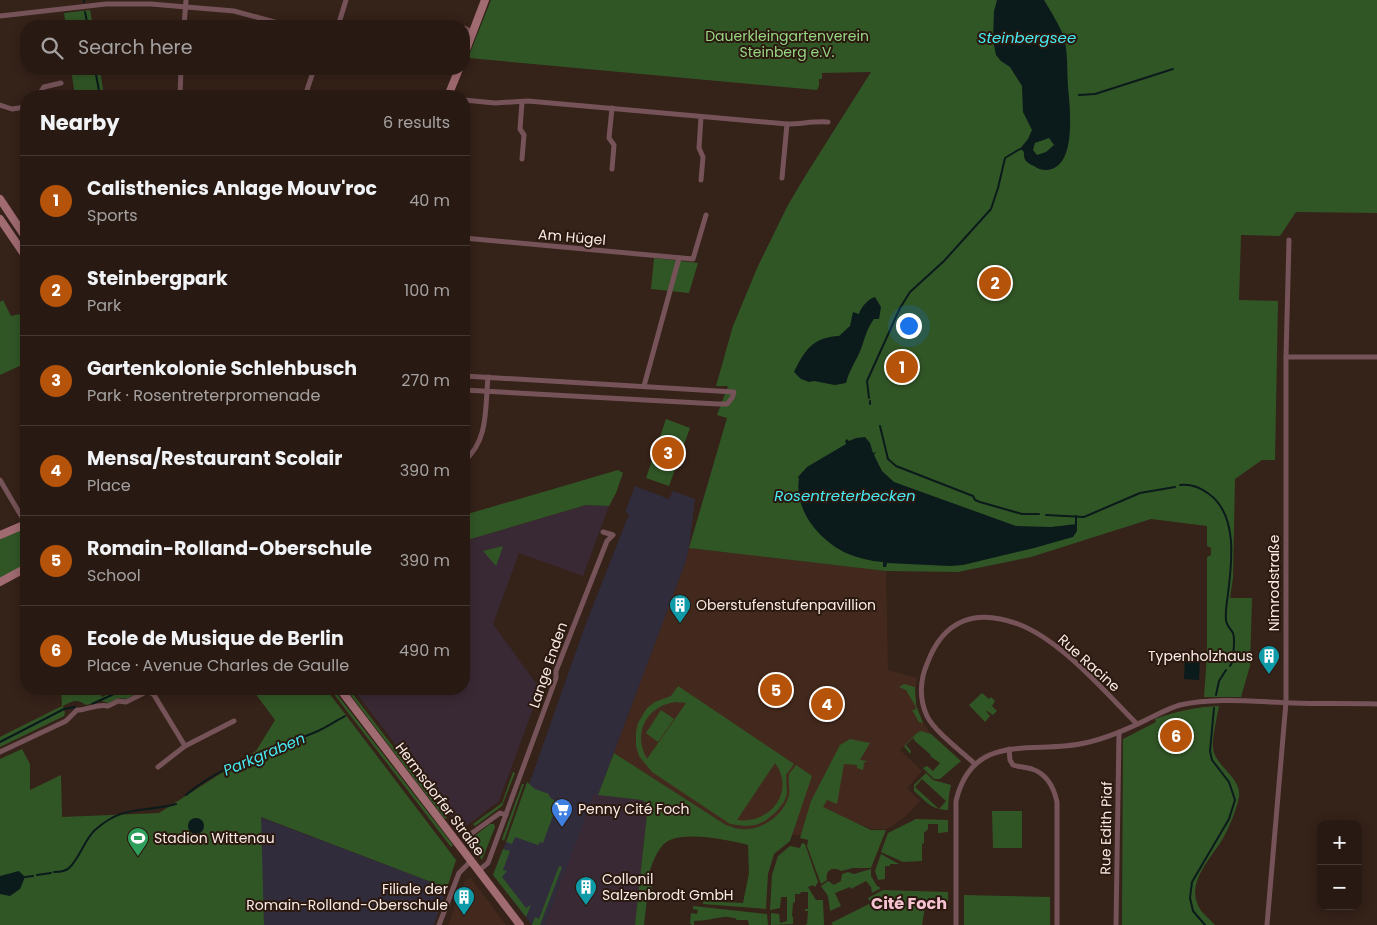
<!DOCTYPE html>
<meta charset="utf-8">
<style>
:root{--surface:#281a13;--page:#342721;--text:#f1f3f6;--muted:#a5a1a0;--line:#443833;--accent:#b45309}
body{margin:0;font-family:Poppins,sans-serif;background:var(--page);color:var(--text)}
.controls{position:absolute;right:15px;bottom:15px;display:grid;overflow:hidden;border-radius:10px;box-shadow:0 2px 12px #0003}
.controls button{width:45px;height:45px;display:grid;place-items:center;padding:0;border:0;border-bottom:1px solid var(--line);background:var(--surface);color:var(--text);font:25px sans-serif}
.you{position:absolute;left:908px;top:325px;width:18px;height:18px;margin:-12px;border:4px solid #fff;border-radius:50%;background:#1a73e8;box-shadow:0 0 0 8px #1a73e833}
.badge{display:grid;place-items:center;width:32px;height:32px;border-radius:50%;background:var(--accent);color:#fff;font-size:16px;font-weight:700}
.pin{position:absolute;translate:-50% -50%;border:2px solid #fff;box-shadow:0 1px 5px #0006}
.list{margin:0;padding:0;list-style:none}
h2{display:flex;justify-content:space-between;align-items:center;height:65px;margin:0;padding:0 20px;font-size:21px}
h2 small{font-size:16px;font-weight:400;color:var(--muted)}
.list li{display:grid;grid-template-columns:32px 1fr auto;gap:15px;align-items:center;box-sizing:border-box;height:90px;padding:0 20px;border-top:1px solid var(--line)}
.list b{display:block;font-size:19px;white-space:nowrap}
.list p{margin:0;font-size:16px;white-space:nowrap;color:var(--muted)}
.list em{font-size:16px;font-style:normal;color:var(--muted)}
.icon{flex:none;width:28px;height:28px;fill:none;stroke:currentColor;stroke-width:2;stroke-linecap:round;stroke-linejoin:round}
.map{position:relative;flex:none;width:1377px;height:925px;overflow:hidden}
.search{position:absolute;background:var(--surface);box-shadow:0 2px 12px #0003;left:20px;top:20px;width:450px;height:55px;display:flex;align-items:center;gap:12px;box-sizing:border-box;padding:0 18px;border-radius:20px;color:var(--muted);font-size:19px}
.panel{position:absolute;background:var(--surface);box-shadow:0 2px 12px #0003;left:20px;top:90px;width:450px;height:605px;border-radius:20px}
.map>svg:first-child{display:block}
</style>
<div class="map">
<svg width="1377" height="925" viewBox="0 0 1377 925">
<rect width="100%" height="100%" fill="#352219"/>
<!-- commercial -->
<g fill="#302c3c">
<path d="M635 486 669 499 673 491 695 499 689 548 686 561 598 795H594L545 925H532L493 875 532 776 585 626 629 514 625 512Z"/>
<path d="M260 817 447 888 434 925H264Z"/>
</g>
<!-- industrial -->
<g fill="#392934">
<path d="M586 505 609 506 583 576 519 553 493 624 535 682 542 685 499 801 461 830 353 689H464V541Z"/>
<path d="M594 794 642 800 648 804 635 925H545Z"/>
</g>
<!-- built -->
<g fill="#43291d">
<path d="M689 548 886 571 888 670 917 678 915 693 916 705 923 723 931 734 921 731 917 733 900 750 922 771 907 788 920 801 905 817 887 829H872L842 818 803 835 770 834 741 829 726 825 614 753 686 561Z"/>
<path d="M470 878 473 881 506 925H448L465 881Z"/>
</g>
<!-- green -->
<g fill="#315626" fill-rule="evenodd">
<path d="M491 0H1377V213L1296 212 1280 236 1241 235 1239 300 1278 301 1275 460H1262L1235 479 1233 578 1230 598H1252L1250 666 1241 697H1204L1207 656V557L1211 555V548L1207 546V526L1151 519 1031 557 958 572 886 571 689 548 727 418 717 415 728 386H716L733 326 758 266 788 205 807 173 871 72 822 73V79H819V86L817 90 468 58Z"/>
<path d="M90 10 93 26H66L64 13Z"/>
<path d="M71 69H100L104 96H75Z"/>
<path d="M654 258 698 263 689 293 651 289Z"/>
<path d="M3 300 11 316 19 314 26 325V363L0 375V302Z"/>
<path d="M666 419 690 428 669 486 646 478Z"/>
<path d="M618 470 623 473 616 493 609 506 586 505 464 541V515Z"/>
<path d="M26 528V565L0 579V539Z"/>
<path d="M503 546 496 566 483 551Z"/>
<path d="M904 684 915 687 916 705 923 723 919 722 912 710H915L916 707 906 690 899 687Z"/>
<path d="M678 686 794 764 786 775 787 794 784 802 776 812 765 821 756 825 745 826 730 824 652 772 639 756 636 746V732L638 723 647 708 655 702 671 696ZM675 702 686 703 647 759C632 733 647 706 675 702ZM775 763C796 791 770 825 737 820Z"/>
<path d="M61 689H96L102 697 120 689H146L126 699 119 698 108 703 102 701 86 705C77 698 72 701 63 706L65 713 64 716 0 747V737L62 706Z"/>
<path d="M252 689H326L456 860 447 888 261 817 264 925H0V759L22 749 30 764V790L61 775 62 817 159 813 256 751 275 720Z"/>
<path d="M330 689H333L453 845 451 847Z"/>
<path d="M346 689H349L447 817 445 819Z"/>
<path d="M982 693 989 699 991 697 995 701 992 706 997 711 993 715 987 711H986L990 716 985 722 969 705Z"/>
<path d="M1219 706C1217 718 1212 737 1213 748 1215 767 1242 777 1239 797 1236 811 1229 828 1222 840 1211 858 1187 882 1198 905 1201 913 1210 919 1215 925H1122L1123 739 1156 722 1155 719C1177 711 1196 707 1219 706Z"/>
<path d="M661 710 674 719 658 742 646 733Z"/>
<path d="M921 731 931 734 961 761 940 779H934L923 768 927 766 933 771 940 763 930 756 931 755 916 742 913 738 906 745 911 751 910 754 904 746 917 733Z"/>
<path d="M850 739 870 743 860 760 867 761 864 763 863 770 857 768V765L844 764 837 804 827 800 823 807 871 830H886L871 868H853L841 871C833 866 825 870 827 880L821 884 807 846 808 840 800 838 811 801 840 745Z"/>
<path d="M614 753 726 825C731 826 736 829 741 829 762 831 784 815 789 795 790 788 788 781 789 775 790 772 794 768 796 765L812 776 790 841 774 854 768 874 766 909 703 904V901L743 903 749 873 748 845C728 840 690 832 670 840 657 846 652 865 648 876L656 900 647 899 644 925H635L648 804 642 800 598 795Z"/>
<path d="M513 772 515 773 502 806 475 826 473 824 502 803Z"/>
<path d="M926 773 933 780 951 785 949 795 948 810C931 810 926 801 914 791V785ZM922 779 946 801 939 809 915 787Z"/>
<path d="M527 782 535 789 549 794V796L552 799 558 802 543 843 540 842 538 845 515 837 512 844 506 842Z"/>
<path d="M522 784H524L504 841 502 839Z"/>
<path d="M992 811H1022V848H993Z"/>
<path d="M916 819 948 820V832L938 833V824H928V829L924 833V843L922 844V861L903 862 881 852 888 833Z"/>
<path d="M490 824H494L495 827 482 860 468 841Z"/>
<path d="M802 843 805 844 818 882 815 887 813 885 808 887 816 900H823L824 925H805L807 924 808 911H805V909H808V892H801L800 894H795V902L793 903 792 916 793 917V924L771 925V913L779 914 780 923 787 921V897H781L780 908 770 910 772 875 778 856 790 846 800 848Z"/>
<path d="M503 849 510 851 503 870 507 871 502 877 526 908 531 905 526 917 493 875Z"/>
<path d="M881 854 899 864H890V866H885V879L878 880 875 871Z"/>
<path d="M559 866 562 867 540 925H532L535 917 539 919Z"/>
<path d="M871 869V876L877 886 881 888 872 893 871 887 866 881 851 889 850 887 835 893 841 906 830 911 828 896 821 886 828 881 834 885 841 881 842 874 848 872 854 874Z"/>
<path d="M883 890 948 892V906H937V898H928V902H926L922 925H833L831 923 871 903 868 898Z"/>
<path d="M964 895 1050 897V925H964Z"/>
<path d="M693 906 767 914 768 925H749L748 920H737L735 918C730 918 728 916 724 917 714 918 705 921 694 921V925H692L690 923 691 913 697 914 698 910 693 909Z"/>
</g>
<!-- water -->
<g fill="#0b1a1b" fill-rule="evenodd">
<path d="M997 0H1044C1051 12 1059 24 1064 37 1068 53 1067 71 1068 87 1070 108 1076 161 1052 169 1046 171 1039 170 1034 166 1027 163 1023 160 1024 152L1022 150H1019L1028 139 1032 130 1023 112 1022 86 1010 67 1001 61 996 55 993 40 994 11ZM1049 138 1054 145 1046 152 1037 155 1033 150 1035 143Z"/>
<path d="M875 297 881 307 879 319H874C867 328 865 338 861 349 856 361 849 371 846 383L835 385 814 381 809 382 801 379 794 372C804 351 813 337 839 336L850 326 853 312 859 314C861 307 868 299 875 297Z"/>
<path d="M865 437 870 443 873 453 876 452 874 455 882 471 894 482 1016 526 1051 527 1077 524V531L1073 537 1034 548 963 565 950 566 887 563 886 567H883V562C870 561 858 558 846 553 819 540 794 510 799 479L798 477 807 467 846 444 845 441 847 439 849 441 856 438Z"/>
<path d="M1185 658 1200 659 1199 680 1184 679Z"/>
<circle cx="196" cy="826" r="8"/>
<path d="M19 871 25 877 20 889 10 896 0 894V876Z"/>
</g>
<g fill="none" stroke-linecap="round" stroke-linejoin="round">
<!-- stream -->
<g stroke="#0b1a1b" stroke-width="2">
<path d="M84 0V2"/>
<path d="M85 12 88 26"/>
<path d="M95 69 100 96"/>
<path d="M1079 95 1095 94 1173 69"/>
<path d="M869 398 867 381 900 308 910 292 944 261 991 209 998 188 1005 158 1020 149"/>
<path d="M870 401V404"/>
<path d="M880 426 888 459 896 466 973 496 975 500 980 502 1022 514H1039"/>
<path d="M1180 485C1192 484 1199 487 1209 494 1238 515 1232 562 1228 594 1227 602 1225 612 1226 620 1226 625 1231 629 1233 633 1236 642 1232 651 1234 659L1230 666"/>
<path d="M1046 515 1084 517 1140 493 1175 487"/>
<path d="M1076 526V516"/>
<path d="M1216 695 1219 681 1226 670"/>
<path d="M92 704 125 689"/>
<path d="M0 742 64 709 75 707"/>
<path d="M186 795C223 763 274 750 318 731 327 727 336 721 345 716"/>
<path d="M54 872C59 872 65 872 69 868 80 858 84 840 95 830 124 804 143 813 176 804"/>
<path d="M37 875 51 873"/>
<path d="M25 877 33 876"/>
<path d="M1205 925 1193 911 1190 898 1192 882 1229 819 1235 800 1229 782 1212 760 1210 751 1214 708"/>
</g>
<!-- minor -->
<g stroke="#755358" stroke-width="5">
<path d="M0 16 106 4H151L234 11 289 26"/>
<path d="M184 26 186 0"/>
<path d="M338 26 346 0"/>
<path d="M464 28 473 32"/>
<path d="M38 96 44 87 61 83"/>
<path d="M180 96 181 69"/>
<path d="M305 96 314 69"/>
<path d="M464 100 495 103 528 101 787 124C801 124 813 121 828 122"/>
<path d="M0 105 12 109 26 107"/>
<path d="M522 159 524 135 520 129 522 102"/>
<path d="M612 169 614 145 609 138 612 108"/>
<path d="M782 178 787 124"/>
<path d="M701 180 703 157 699 148 701 117"/>
<path d="M464 238 693 259 706 215"/>
<path d="M1286 357H1377"/>
<path d="M464 376 734 392 732 398 727 404H718L464 390"/>
<path d="M644 386 679 258"/>
<path d="M464 461C489 441 485 407 488 377"/>
<path d="M0 480 26 524"/>
<path d="M1009 749 1010 760 1013 765C1019 767 1025 767 1032 769 1047 774 1054 788 1057 802V925"/>
<path d="M0 752 66 721 77 710C88 710 98 703 108 706L118 701 126 702 148 691 154 695 185 746"/>
<path d="M975 764C962 752 934 731 927 716 919 699 920 680 927 664 943 620 975 608 1018 624 1061 640 1105 692 1137 724"/>
<path d="M158 767 185 746 234 721"/>
<path d="M468 836 500 813 506 815"/>
<path d="M478 871 488 863 556 678V671L607 541 613 535 603 532"/>
<path d="M439 925 459 873 471 861"/>
<path d="M956 925V801C973 730 1033 755 1085 743 1108 738 1128 729 1148 719 1159 714 1169 708 1180 705 1217 697 1256 702 1293 703 1321 704 1349 703 1377 704"/>
<path d="M1116 925 1119 732"/>
<path d="M1267 925 1286 702V357L1289 240"/>
</g>
<!-- secondary -->
<g stroke="#a16b72" stroke-width="8">
<path d="M464 55 485 0"/>
<path d="M448 96 459 69"/>
<path d="M0 199 26 238"/>
<path d="M0 219 26 257"/>
<path d="M0 535 26 524"/>
<path d="M0 582 26 568"/>
<path d="M340 689 520 925"/>
</g>
</g>
<!-- icons -->
<defs>
<g id="building-pin" transform="scale(1.125)"><path d="M0 17L-7.5 6A9.5 9.5 0 1 1 7.5 6Z" fill="#0f9aa8" stroke="#2b1910"/><path d="M-4-6H4V6H1V3H-1V6H-4ZM-2.5-4.3h1.7v1.8h-1.7ZM.8-4.3h1.7v1.8H.8ZM-2.5-1h1.7V.8h-1.7ZM.8-1h1.7V.8H.8Z" fill="#fff"/></g>
<g id="supermarket-pin" transform="scale(1.125)"><path d="M0 17L-7.5 6A9.5 9.5 0 1 1 7.5 6Z" fill="#3f7fe0" stroke="#2b1910"/><path d="M-6-5.5h2.5l.6 2H6L4.5 2H-2.5L-4.4-4H-6ZM-1.5 3.2a1.3 1.3 0 1 0 .1 0ZM3 3.2a1.3 1.3 0 1 0 .1 0Z" fill="#fff"/></g>
<g id="stadium-pin" transform="scale(1.125)"><path d="M0 17L-7.5 6A9.5 9.5 0 1 1 7.5 6Z" fill="#2e9e5b" stroke="#2b1910"/><path d="M0-5a6.5 5 0 1 0 0 10a6.5 5 0 1 0 0-10ZM-3.5-1.8h7v3.6h-7Z" fill="#fff"/></g>
</defs>
<g fill-rule="evenodd">
<use href="#building-pin" x="680" y="605"/>
<use href="#building-pin" x="1269" y="656"/>
<use href="#supermarket-pin" x="562" y="809"/>
<use href="#stadium-pin" x="138" y="838"/>
<use href="#building-pin" x="586" y="887"/>
<use href="#building-pin" x="464" y="897"/>
</g>
<g text-anchor="middle" dominant-baseline="central" stroke-width="4" stroke-linejoin="round" paint-order="stroke">
<!-- park labels -->
<g font-size="14" fill="#96d783" stroke="#2b1910">
<text x="787" y="36">Dauerkleingartenverein<tspan x="787" dy="16">Steinberg e.V.</tspan></text>
</g>
<!-- street labels -->
<g font-size="14" fill="#f8ebe5" stroke="#2b1910">
<text transform="translate(572 237) rotate(5)">Am Hügel</text>
<text transform="translate(1274 583) rotate(-90)">Nimrodstraße</text>
<text transform="translate(1089 663) rotate(42)">Rue Racine</text>
<text transform="translate(548 665) rotate(-71)">Lange Enden</text>
<text transform="translate(440 799) rotate(53)">Hermsdorfer Straße</text>
<text transform="translate(1106 828) rotate(-89)">Rue Edith Piaf</text>
</g>
<!-- poi labels -->
<g font-size="14" fill="#f8ebe5" stroke="#2b1910" text-anchor="start">
<text x="696" y="605">Oberstufenstufenpavillion</text>
<text x="1253" y="656" text-anchor="end">Typenholzhaus</text>
<text x="578" y="809">Penny Cité Foch</text>
<text x="154" y="838">Stadion Wittenau</text>
<text x="602" y="879">Collonil<tspan x="602" dy="16">Salzenbrodt GmbH</tspan></text>
<text x="448" y="889" text-anchor="end">Filiale der<tspan x="448" dy="16">Romain-Rolland-Oberschule</tspan></text>
</g>
<!-- water labels -->
<g font-size="15" font-style="italic" fill="#46ebf3" stroke="#2b1910">
<text x="1027" y="37">Steinbergsee</text>
<text x="845" y="495">Rosentreterbecken</text>
<text transform="translate(264 754) rotate(-23)">Parkgraben</text>
</g>
<!-- quarter labels -->
<g font-size="16" font-weight="bold" fill="#f6c3d2" stroke="#2b1910">
<text x="909" y="903">Cité Foch</text>
</g>
</g>
</svg>
<div class="controls">
<button>+</button>
<button>−</button>
</div>
<div class="you"></div>
<div class="pin badge" style="left:902px;top:367px">1</div>
<div class="pin badge" style="left:995px;top:283px">2</div>
<div class="pin badge" style="left:668px;top:453px">3</div>
<div class="pin badge" style="left:827px;top:704px">4</div>
<div class="pin badge" style="left:776px;top:690px">5</div>
<div class="pin badge" style="left:1176px;top:736px">6</div>
<div class="search"><svg class="icon" aria-label="search" viewBox="0 0 24 24"><circle cx="10" cy="10" r="6"/><path d="M15 15l6 6"/></svg>Search here</div>
<section class="panel">
<h2>Nearby<small>6 results</small></h2>
<ul class="list">
<li><span class="badge">1</span><div><b>Calisthenics Anlage Mouv'roc</b><p>Sports</p></div><em>40 m</em></li>
<li><span class="badge">2</span><div><b>Steinbergpark</b><p>Park</p></div><em>100 m</em></li>
<li><span class="badge">3</span><div><b>Gartenkolonie Schlehbusch</b><p>Park · Rosentreterpromenade</p></div><em>270 m</em></li>
<li><span class="badge">4</span><div><b>Mensa/Restaurant Scolair</b><p>Place</p></div><em>390 m</em></li>
<li><span class="badge">5</span><div><b>Romain-Rolland-Oberschule</b><p>School</p></div><em>390 m</em></li>
<li><span class="badge">6</span><div><b>Ecole de Musique de Berlin</b><p>Place · Avenue Charles de Gaulle</p></div><em>490 m</em></li>
</ul>
</section>
</div>
